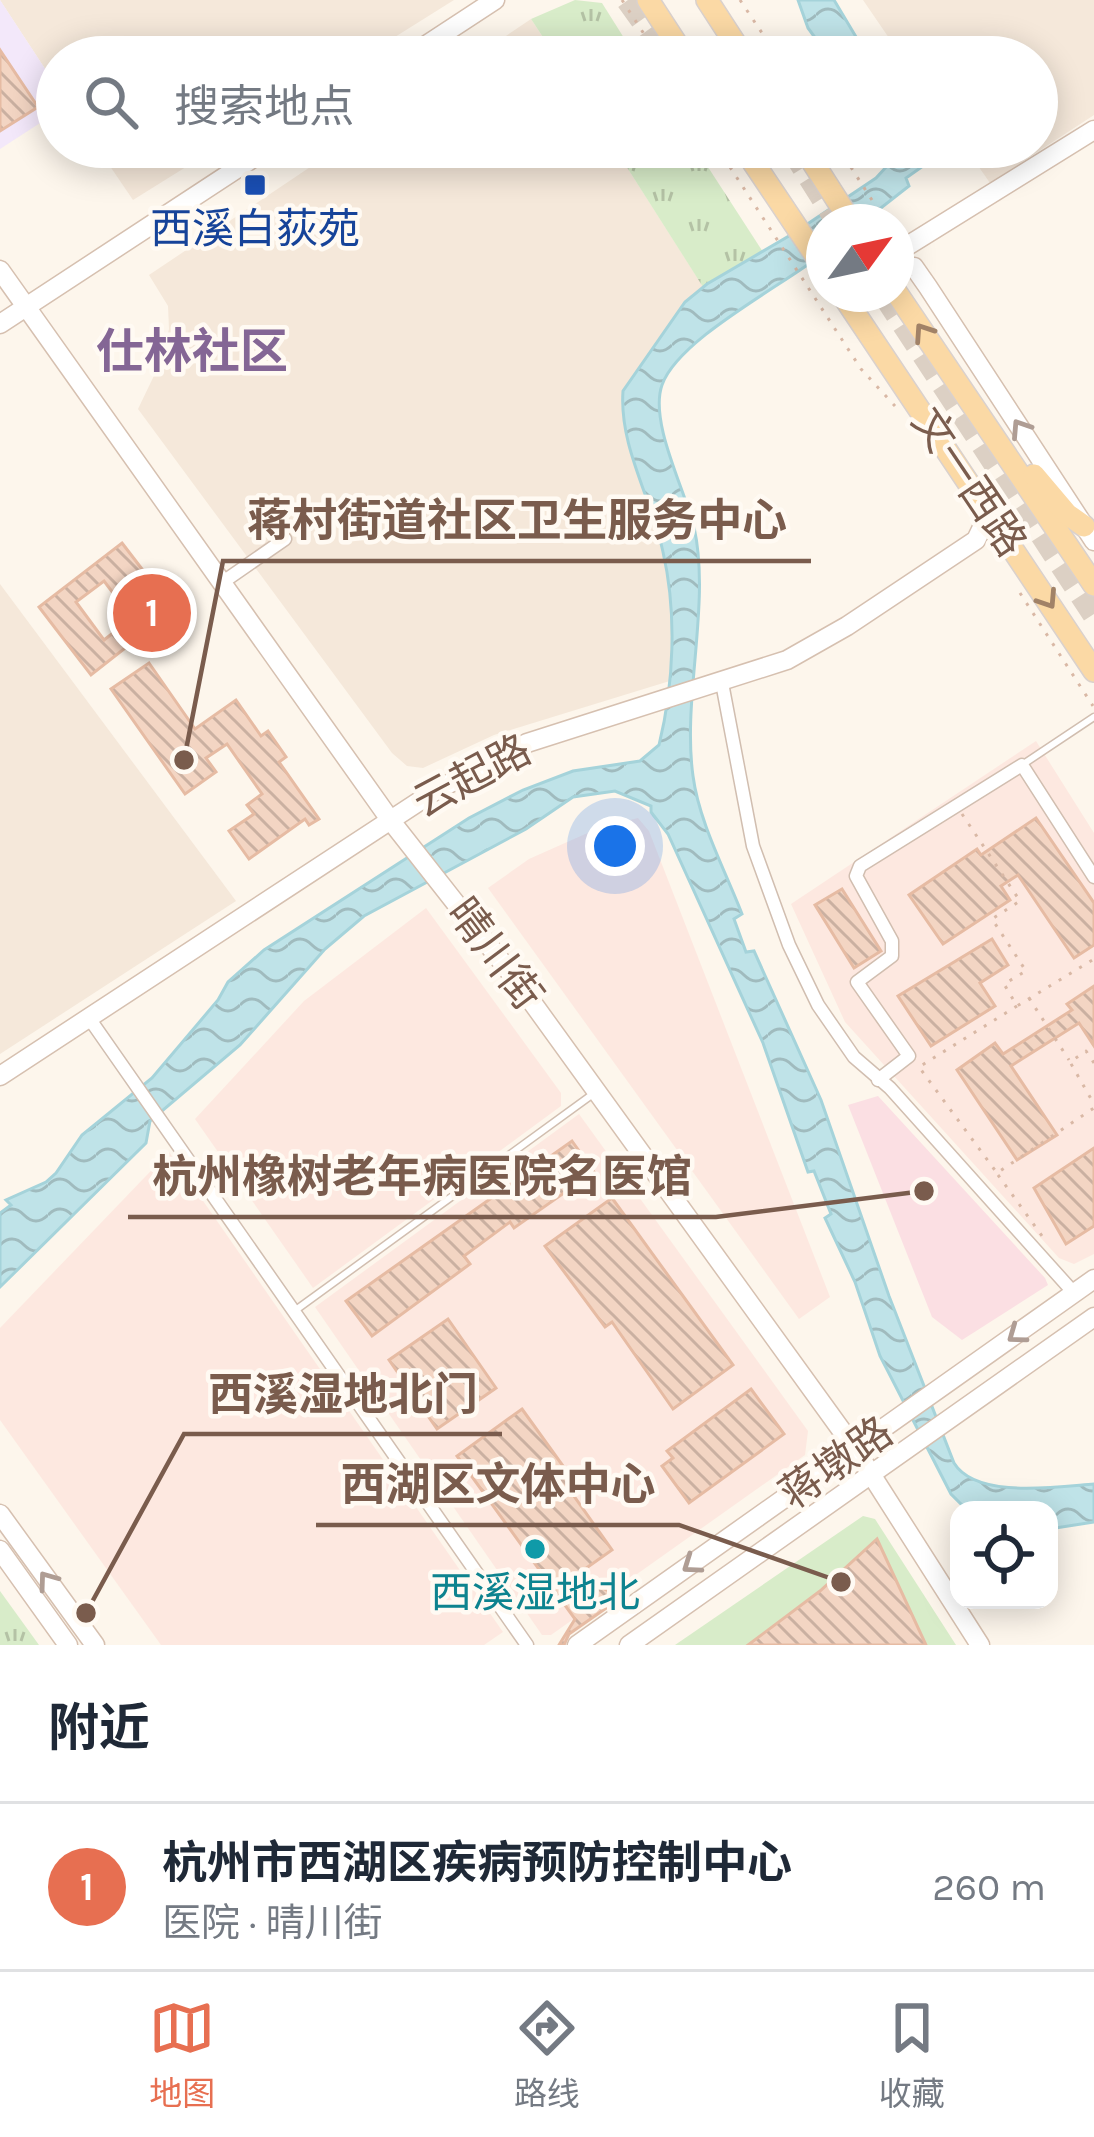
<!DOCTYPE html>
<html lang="zh">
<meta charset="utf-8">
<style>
:root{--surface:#fff;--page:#f6f6f7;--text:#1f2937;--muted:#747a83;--line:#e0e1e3;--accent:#e76f51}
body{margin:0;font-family:Karla,"Noto Sans SC",sans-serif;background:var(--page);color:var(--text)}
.controls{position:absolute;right:36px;bottom:36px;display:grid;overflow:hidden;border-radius:24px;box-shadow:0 6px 30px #0003}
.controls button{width:108px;height:108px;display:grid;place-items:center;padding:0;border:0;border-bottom:3px solid var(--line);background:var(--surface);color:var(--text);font:60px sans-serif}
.compass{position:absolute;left:806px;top:204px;width:108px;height:108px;border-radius:50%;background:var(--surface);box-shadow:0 6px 30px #0003;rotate:57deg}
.you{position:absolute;left:615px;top:846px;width:42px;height:42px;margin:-30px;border:9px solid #fff;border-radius:50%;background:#1a73e8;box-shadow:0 0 0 18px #1a73e833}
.badge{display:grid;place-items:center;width:78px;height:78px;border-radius:50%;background:var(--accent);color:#fff;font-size:39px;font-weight:700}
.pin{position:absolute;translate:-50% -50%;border:6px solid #fff;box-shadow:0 3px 12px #0006}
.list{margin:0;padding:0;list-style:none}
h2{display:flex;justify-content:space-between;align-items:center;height:156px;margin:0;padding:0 48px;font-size:51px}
h2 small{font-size:39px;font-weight:400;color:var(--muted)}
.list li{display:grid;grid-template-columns:78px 1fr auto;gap:36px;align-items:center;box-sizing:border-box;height:168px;padding:0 48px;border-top:3px solid var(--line)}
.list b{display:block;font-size:45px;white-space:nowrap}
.list p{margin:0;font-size:39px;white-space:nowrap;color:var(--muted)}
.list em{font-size:39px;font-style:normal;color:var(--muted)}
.icon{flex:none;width:66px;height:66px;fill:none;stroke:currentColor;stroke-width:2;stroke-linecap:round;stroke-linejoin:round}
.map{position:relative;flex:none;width:1094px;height:1645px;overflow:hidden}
.search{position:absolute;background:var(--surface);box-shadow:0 6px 30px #0003;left:36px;right:36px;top:36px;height:132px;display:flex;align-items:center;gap:30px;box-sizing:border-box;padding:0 42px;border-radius:66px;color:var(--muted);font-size:45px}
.sheet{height:324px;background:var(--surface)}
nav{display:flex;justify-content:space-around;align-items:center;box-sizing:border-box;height:168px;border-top:3px solid var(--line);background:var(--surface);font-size:33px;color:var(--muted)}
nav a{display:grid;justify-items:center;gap:6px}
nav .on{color:var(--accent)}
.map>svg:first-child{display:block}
</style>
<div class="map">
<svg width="1094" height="1645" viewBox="0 0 1094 1645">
<defs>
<pattern id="grass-tufts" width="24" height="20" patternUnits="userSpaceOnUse" patternTransform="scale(3)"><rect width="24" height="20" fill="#d8ecc9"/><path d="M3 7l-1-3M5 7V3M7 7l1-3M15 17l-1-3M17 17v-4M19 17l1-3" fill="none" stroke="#b4c2a5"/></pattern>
<pattern id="water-waves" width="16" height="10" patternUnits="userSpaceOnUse" patternTransform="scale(3)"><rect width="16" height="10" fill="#bfe3e8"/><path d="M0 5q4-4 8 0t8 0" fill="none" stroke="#a0bbbe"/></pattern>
<pattern id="building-back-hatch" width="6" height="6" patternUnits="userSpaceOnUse" patternTransform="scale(3)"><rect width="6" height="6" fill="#f3d5c3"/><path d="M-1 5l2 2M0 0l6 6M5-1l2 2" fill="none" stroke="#cab0a1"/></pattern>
</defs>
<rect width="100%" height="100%" fill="#fdf6ec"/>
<!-- residential -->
<g fill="#f5e8da">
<path d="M0 0H454L363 57H57V87Z"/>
<path d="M863 0H1094V115L990 183 965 147H1037V57H902Z"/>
<path d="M531 19 556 57H475Z"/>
<path d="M97 147H218L133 200Z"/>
<path d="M340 147H614L711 299 630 411 673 550V680L494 735 423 768 407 766 392 753 138 409 162 359 169 329 168 306 149 275Z"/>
<path d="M0 584 236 901 0 1054Z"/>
</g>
<!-- commercial -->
<g fill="#fde8e0">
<path d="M1036 741 1094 833V1254L1074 1264 1059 1258 845 1022 791 904Z"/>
<path d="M638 818 649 831 830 1297 799 1319 488 888 529 859 601 827Z"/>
<path d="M426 908 561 1093V1106L313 1288 195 1119 304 1001Z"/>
<path d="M579 1114 808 1431 805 1455 551 1635H542L315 1307Z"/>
<path d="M169 1152 503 1632 484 1645H161L0 1420V1328Z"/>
</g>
<!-- education -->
<path fill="#f3e8fa" d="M0 0 57 87V112L0 149Z"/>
<!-- medical -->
<path fill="#fbdfe3" d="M878 1096 1045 1278 1048 1285 962 1340 932 1317 848 1105Z"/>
<!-- grass -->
<g fill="url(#grass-tufts)">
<path d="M575 0 602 3 636 57H556L531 19Z"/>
<path d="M614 147H695L763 252 703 287Z"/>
<path d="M0 1591 39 1645H0Z"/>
</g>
<!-- pitch -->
<path fill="#d8ecc9" d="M863 1516 875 1519 956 1645H675Z"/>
<!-- water -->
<g fill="url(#water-waves)" stroke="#a5d3da" stroke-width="3">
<path d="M798 0H834L868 57H829L808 28Z"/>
<path d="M888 147H922L930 161 906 178 909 186 863 222H824V253C782 286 678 339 662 385 649 422 685 490 694 527 711 603 682 698 693 776 699 822 725 870 742 914L734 919 746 952 754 951 821 1100 889 1296 954 1463C976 1499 1055 1487 1094 1484V1522L1049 1529V1510H967L951 1494 880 1356 855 1282 825 1218 831 1214 814 1171 808 1172 763 1043 668 834 651 812V806L615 791 573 797 526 829 364 916 325 949 240 1045 150 1121 146 1143 0 1287V1213L11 1205 6 1200 46 1182 56 1173 82 1135 152 1078 218 1000 228 982 264 950 469 818 523 790 573 771 640 761 659 745C674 684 677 613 663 552 652 499 619 447 623 391L685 302 707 284 794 233 876 178 888 165Z"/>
</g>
<!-- building -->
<g fill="url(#building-back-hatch)" stroke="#e6bba3" stroke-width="3" fill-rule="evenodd">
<path d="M0 50 38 107 0 131Z"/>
<path d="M122 543 185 625 159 645 148 630 91 675 39 607ZM104 581 132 618 104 640 76 602Z"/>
<path d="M149 663 195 729 236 700 261 736 268 731 286 757 279 762 319 819 309 825 305 819 249 859 229 831 254 814 247 805 262 794 227 744 206 758 216 772 185 794 111 689Z"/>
<path d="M1036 818 1094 903V945L1074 958 1018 875 1001 886 1010 900 943 944 909 895 977 849 981 855Z"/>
<path d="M842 889 881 951 854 968 815 905Z"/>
<path d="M992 939 1008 965 980 983 995 1006 931 1046 898 996Z"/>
<path d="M1094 986V1046L1079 1023 1011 1066 1057 1135 1017 1160 957 1070 995 1043 1003 1054 1072 1010 1067 1004Z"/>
<path d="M572 1141 594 1172 514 1228 510 1222 464 1256 470 1264 372 1336 346 1301Z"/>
<path d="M1094 1148V1226L1066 1244 1034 1188Z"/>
<path d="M612 1198 733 1365 673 1409 612 1322 605 1327 545 1246Z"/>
<path d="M448 1319 496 1388 437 1429 389 1360Z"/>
<path d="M751 1389 784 1434 689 1503 662 1466 673 1458 667 1451Z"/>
<path d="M522 1409 581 1491 574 1496 612 1550 575 1576 622 1597 569 1634 564 1645H559L575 1619 457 1456Z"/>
<path d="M877 1539 926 1645H748L820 1591Z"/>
</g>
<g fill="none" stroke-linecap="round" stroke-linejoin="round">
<!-- highway-tunnel -->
<g stroke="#dcd0c4" stroke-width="24" stroke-dasharray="24 12" stroke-linecap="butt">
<path d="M628 0 669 57"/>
<path d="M791 147 838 222"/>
<path d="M884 294 1094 614"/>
</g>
<!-- lane casing -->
<g stroke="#d1beb0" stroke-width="9">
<g id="lane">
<path d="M1022 765 1094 717"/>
<path d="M293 1312 593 1094"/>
</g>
</g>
<!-- street casing -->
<g stroke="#d1beb0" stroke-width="15">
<g id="street">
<path d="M223 582 285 539"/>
<path d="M722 683 753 846 789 945 818 1005 854 1057 890 1088 1074 1293"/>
<path d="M89 1018 527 1645"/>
<path d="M878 1080 909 1056 857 982 892 956V941L856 876 860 866 1022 765 1094 877"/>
</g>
</g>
<!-- secondary casing -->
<g stroke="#d6c0b0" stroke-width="21">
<g id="secondary">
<path d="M408 57 495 0"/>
<path d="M896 253 1094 130"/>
<path d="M896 266 914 267 928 287 1094 541"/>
<path d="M0 270 391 821 516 980 855 1449 980 1645"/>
<path d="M0 324 270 147"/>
<path d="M0 1076 435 791 527 743 787 660 847 626 976 540 990 511"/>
<path d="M0 1514 95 1645"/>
<path d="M0 1550 68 1645"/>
<path d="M577 1645 1094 1279"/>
<path d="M629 1645 1094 1317"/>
</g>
</g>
<!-- primary casing -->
<g stroke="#dad1cd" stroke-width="24">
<g id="primary">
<path d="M648 0 685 57"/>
<path d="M707 0 744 57"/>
<path d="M743 147 824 268"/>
<path d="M803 147 851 222"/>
<path d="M896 292 1094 585"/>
<path d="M842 294 1094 671"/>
<path d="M1034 475 1067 514 1084 526"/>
</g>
</g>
<!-- path -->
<g stroke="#d9b8a5" stroke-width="3" stroke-dasharray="3 9" stroke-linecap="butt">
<path d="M622 0 659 57"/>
<path d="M740 0 778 57"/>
<path d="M717 147 861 369 895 406"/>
<path d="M838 147 886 222"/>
<path d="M1020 593 1093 706"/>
<path d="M962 814 1020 901 992 919 1026 971 1004 984 1017 1006 1094 959"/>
<path d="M1029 998 1069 1060"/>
<path d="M1017 1006 919 1067 997 1173 1094 1108"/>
<path d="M1094 1063 1086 1051 1070 1062 1094 1104"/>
<path d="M998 1175 1045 1240"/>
</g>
<!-- lane -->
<use href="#lane" stroke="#fff" stroke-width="6"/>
<!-- street -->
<use href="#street" stroke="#fff" stroke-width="12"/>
<!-- secondary -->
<use href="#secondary" stroke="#fff" stroke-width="18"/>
<!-- primary -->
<use href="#primary" stroke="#fbd9a5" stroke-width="21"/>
</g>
<!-- one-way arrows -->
<defs><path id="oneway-chevron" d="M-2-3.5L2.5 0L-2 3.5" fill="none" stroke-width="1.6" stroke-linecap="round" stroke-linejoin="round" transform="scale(3)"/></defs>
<g stroke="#a18267">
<use href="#oneway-chevron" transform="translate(923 332) rotate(-124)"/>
<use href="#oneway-chevron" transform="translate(1048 600) rotate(57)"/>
</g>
<g stroke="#af9d94">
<use href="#oneway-chevron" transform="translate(1020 428) rotate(-123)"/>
<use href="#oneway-chevron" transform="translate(1016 1335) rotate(144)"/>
<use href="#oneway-chevron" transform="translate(691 1565) rotate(145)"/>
<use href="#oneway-chevron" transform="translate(47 1580) rotate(-126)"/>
</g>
<!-- markers -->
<rect fill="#1a4fb4" stroke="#fffaf3" stroke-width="4.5" x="243" y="173" width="24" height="24" rx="6"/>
<circle fill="#0f9aa8" stroke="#fffaf3" stroke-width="4.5" cx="535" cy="1549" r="12"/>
<g text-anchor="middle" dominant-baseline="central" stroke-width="9" stroke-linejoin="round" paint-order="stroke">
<!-- transit labels -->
<g font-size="42" fill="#164399" stroke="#fffaf3">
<text x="255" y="229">西溪白荻苑</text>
</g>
<!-- street labels -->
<g font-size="42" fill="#7a5c4d" stroke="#fffaf3">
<text transform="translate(969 482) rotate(56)">文一西路</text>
<text transform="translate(472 776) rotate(-28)">云起路</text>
<text transform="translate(495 954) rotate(53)">晴川街</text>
<text transform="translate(836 1463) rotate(-35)">蒋墩路</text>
</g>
<!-- culture labels -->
<g font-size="42" fill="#0d838f" stroke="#fffaf3">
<text x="535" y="1593">西溪湿地北</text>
</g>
<!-- quarter labels -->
<g font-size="48" font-weight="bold" fill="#846695" stroke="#fffaf3">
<text x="192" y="352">仕林社区</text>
</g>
</g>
<!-- callouts -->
<path fill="none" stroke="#7a5c4d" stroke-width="4.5" d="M184 760L223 561H811M924 1191L716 1217H128M86 1613L184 1434H502M841 1582L679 1525H316"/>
<g fill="#7a5c4d" stroke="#fffaf3" stroke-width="4.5">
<circle cx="184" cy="760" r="12"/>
<circle cx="924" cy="1191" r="12"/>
<circle cx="86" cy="1613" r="12"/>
<circle cx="841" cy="1582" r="12"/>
</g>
<g font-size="45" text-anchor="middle" font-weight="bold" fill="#7a5c4d" stroke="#fffaf3" stroke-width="9" stroke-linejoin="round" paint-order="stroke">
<text x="517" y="536">蒋村街道社区卫生服务中心</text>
<text x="422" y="1192">杭州橡树老年病医院名医馆</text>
<text x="343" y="1410">西溪湿地北门</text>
<text x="498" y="1500">西湖区文体中心</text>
</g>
</svg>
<div class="controls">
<button><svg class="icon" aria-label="locate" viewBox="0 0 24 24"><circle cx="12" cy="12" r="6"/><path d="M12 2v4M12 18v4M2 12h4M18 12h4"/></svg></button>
</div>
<svg class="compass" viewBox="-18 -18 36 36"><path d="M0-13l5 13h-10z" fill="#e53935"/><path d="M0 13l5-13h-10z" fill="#747a83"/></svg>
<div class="you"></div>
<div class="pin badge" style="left:152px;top:613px">1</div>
<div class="search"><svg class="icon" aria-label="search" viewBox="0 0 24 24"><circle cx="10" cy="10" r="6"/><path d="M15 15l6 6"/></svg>搜索地点</div>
</div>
<section class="sheet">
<h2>附近<small></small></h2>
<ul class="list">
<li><span class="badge">1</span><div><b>杭州市西湖区疾病预防控制中心</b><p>医院 · 晴川街</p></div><em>260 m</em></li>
</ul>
</section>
<nav>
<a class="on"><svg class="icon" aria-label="map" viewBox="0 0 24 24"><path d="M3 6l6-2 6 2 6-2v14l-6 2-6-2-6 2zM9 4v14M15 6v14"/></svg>地图</a>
<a><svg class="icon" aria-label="directions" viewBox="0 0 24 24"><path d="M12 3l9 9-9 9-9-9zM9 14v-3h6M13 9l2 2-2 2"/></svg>路线</a>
<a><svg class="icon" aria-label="saved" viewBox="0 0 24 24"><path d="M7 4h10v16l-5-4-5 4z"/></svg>收藏</a>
</nav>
